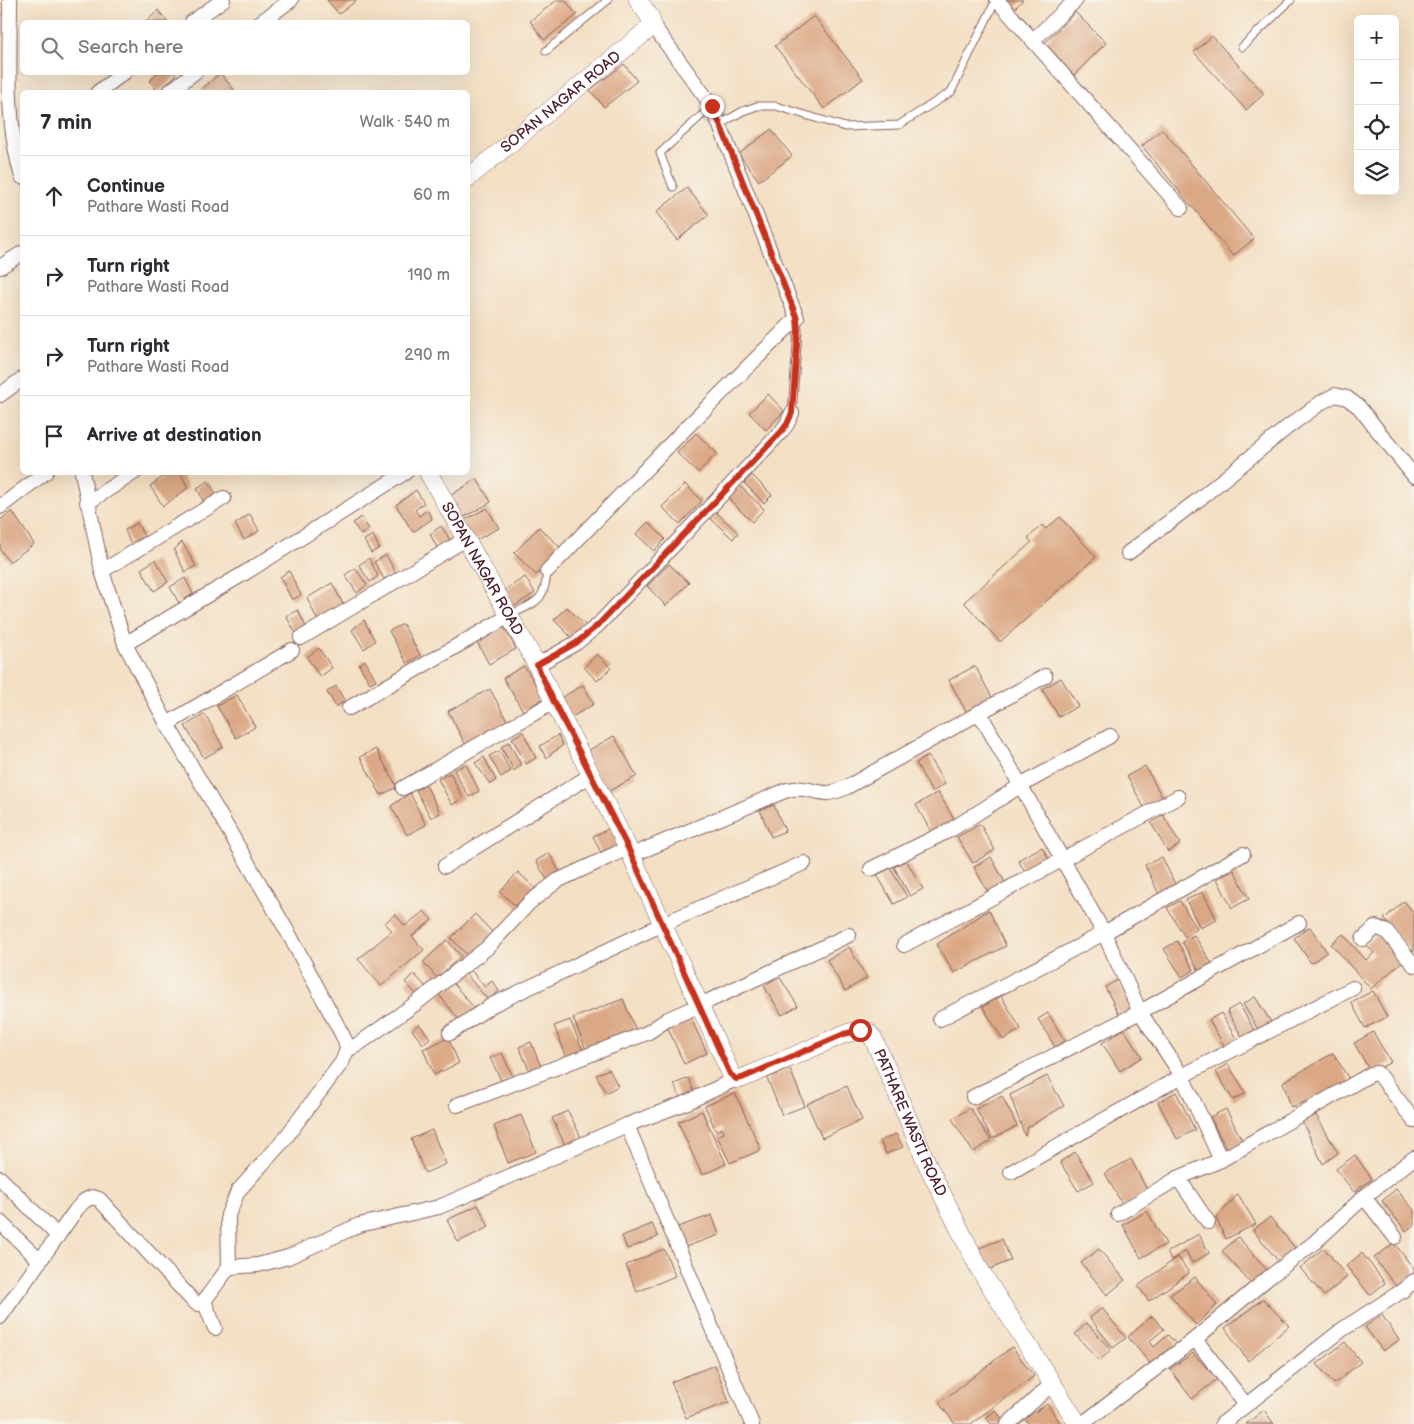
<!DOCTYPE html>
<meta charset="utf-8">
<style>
:root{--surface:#fff;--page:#f2f2f3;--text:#2b2b33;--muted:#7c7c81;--line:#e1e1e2}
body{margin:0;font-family:"Balsamiq Sans",sans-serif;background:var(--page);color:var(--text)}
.controls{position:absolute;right:15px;top:15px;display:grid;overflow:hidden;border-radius:8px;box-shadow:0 5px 20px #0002}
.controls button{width:45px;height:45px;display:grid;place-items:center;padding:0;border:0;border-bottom:1px solid var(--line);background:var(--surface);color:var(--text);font:25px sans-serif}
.stop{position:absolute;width:15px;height:15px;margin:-11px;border:4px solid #c8321e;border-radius:50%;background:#fff}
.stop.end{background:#c8321e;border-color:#fff;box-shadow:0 1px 5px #0008}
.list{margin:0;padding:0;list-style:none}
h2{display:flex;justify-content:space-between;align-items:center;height:65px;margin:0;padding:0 20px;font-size:21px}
h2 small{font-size:16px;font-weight:400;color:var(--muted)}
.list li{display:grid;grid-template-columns:32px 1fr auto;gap:15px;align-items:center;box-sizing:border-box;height:80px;padding:0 20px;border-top:1px solid var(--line)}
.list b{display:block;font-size:19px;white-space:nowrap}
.list p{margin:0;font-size:16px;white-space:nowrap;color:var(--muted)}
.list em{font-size:16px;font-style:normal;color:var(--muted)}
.icon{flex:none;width:28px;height:28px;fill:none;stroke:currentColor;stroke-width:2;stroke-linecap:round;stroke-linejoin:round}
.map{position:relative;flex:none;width:1414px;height:1424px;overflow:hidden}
.search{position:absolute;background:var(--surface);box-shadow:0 5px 20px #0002;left:20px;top:20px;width:450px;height:55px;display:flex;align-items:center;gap:12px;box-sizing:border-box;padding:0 18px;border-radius:8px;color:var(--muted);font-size:19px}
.panel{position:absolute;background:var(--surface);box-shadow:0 5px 20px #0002;left:20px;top:90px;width:450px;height:385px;border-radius:8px}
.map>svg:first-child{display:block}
</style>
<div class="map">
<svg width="1414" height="1424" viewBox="0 0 1414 1424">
<rect width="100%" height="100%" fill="#f7f3e8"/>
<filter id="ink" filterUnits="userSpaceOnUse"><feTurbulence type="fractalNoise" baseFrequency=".02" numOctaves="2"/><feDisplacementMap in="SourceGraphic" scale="10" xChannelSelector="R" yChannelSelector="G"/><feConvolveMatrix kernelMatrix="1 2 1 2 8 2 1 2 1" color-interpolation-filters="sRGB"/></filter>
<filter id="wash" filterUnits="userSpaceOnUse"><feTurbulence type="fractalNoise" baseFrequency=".0096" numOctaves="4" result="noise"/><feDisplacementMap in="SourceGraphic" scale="20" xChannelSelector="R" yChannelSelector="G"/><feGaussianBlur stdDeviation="1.12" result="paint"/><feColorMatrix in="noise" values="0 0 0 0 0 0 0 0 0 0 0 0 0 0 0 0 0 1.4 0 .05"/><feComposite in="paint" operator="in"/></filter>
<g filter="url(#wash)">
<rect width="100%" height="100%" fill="#f3dfc3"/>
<g id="blocks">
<!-- building -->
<g fill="#dba885">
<path d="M327 0H357L339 14Z"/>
<path d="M557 0H565L577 15 544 40 530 21Z"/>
<path d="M1001 0H1023L1012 11Z"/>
<path d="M158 10 168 22H146Z"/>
<path d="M1075 12 1106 43 1074 75 1043 45Z"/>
<path d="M814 16 863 79 824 109 775 46Z"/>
<path d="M1212 36 1264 94 1246 110 1194 52Z"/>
<path d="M624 64 637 81 604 107 590 90Z"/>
<path d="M158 72H174L176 75 158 92 150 81Z"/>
<path d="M220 73 235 91 203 92 201 90Z"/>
<path d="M771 129 792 156 759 181 739 154Z"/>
<path d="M1162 129 1254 239 1233 256 1142 146Z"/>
<path d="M687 188 709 215 677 240 656 212Z"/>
<path d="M768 394 784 411 766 430 749 413Z"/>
<path d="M696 433 717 453 698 473 677 453Z"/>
<path d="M170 472H180L188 488 163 506 150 486Z"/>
<path d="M752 475 772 495 764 503 744 483Z"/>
<path d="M477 479 491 502 461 519 448 497Z"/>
<path d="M208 481 218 497 205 504 197 488Z"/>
<path d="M685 484 702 501 680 524 662 507Z"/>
<path d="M740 486 764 509 752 522 728 498Z"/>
<path d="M416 490 424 503 415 510 419 516 427 510 432 519 413 532 396 505Z"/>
<path d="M487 508 499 528 472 542 461 522Z"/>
<path d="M12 511 34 544 9 562 0 549V520Z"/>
<path d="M715 511 738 533 733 539 709 517Z"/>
<path d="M250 514 259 531 244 540 235 524Z"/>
<path d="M361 517 369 529 361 535 353 523Z"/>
<path d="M1060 517 1096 557 1000 642 964 602 1032 542 1028 538 1042 525 1046 529Z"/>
<path d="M648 522 665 539 654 551 636 534Z"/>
<path d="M137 523 144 536 130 543 125 530Z"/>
<path d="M441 526 452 543 439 551 430 534Z"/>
<path d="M539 527 562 549 536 575 514 553Z"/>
<path d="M373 535 379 548 371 553 364 540Z"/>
<path d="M182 542 196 566 185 572 174 550Z"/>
<path d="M386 555 396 573 384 579 374 562Z"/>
<path d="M369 558 378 576 370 582 359 565Z"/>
<path d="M155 560 168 582 154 591 141 569Z"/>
<path d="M669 564 689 583 666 606 647 586Z"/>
<path d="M355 568 367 585 357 593 345 575Z"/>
<path d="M289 571 301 595 292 600 280 577Z"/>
<path d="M525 577 535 593 510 609 500 593Z"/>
<path d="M185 578 193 594 179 603 170 587Z"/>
<path d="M332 583 344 606 318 621 307 598Z"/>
<path d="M567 607 589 629 576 642 554 620Z"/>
<path d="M298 610 306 627 296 633 286 616Z"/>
<path d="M364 620 375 641 364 649 352 630Z"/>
<path d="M403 624 420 655 407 663 389 631Z"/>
<path d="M504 627 516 649 489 664 477 642Z"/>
<path d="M319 648 332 668 320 677 307 657Z"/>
<path d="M597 654 611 668 597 681 584 667Z"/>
<path d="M365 660 376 680 370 683 359 665Z"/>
<path d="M524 666 544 698 523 711 503 678Z"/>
<path d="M975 666 994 701 968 715 949 680Z"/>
<path d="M1061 678 1078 706 1059 717 1042 689Z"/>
<path d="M583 685 594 704 570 718 559 699Z"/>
<path d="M336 686 345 701 336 707 327 692Z"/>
<path d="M490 689 508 722 465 744 448 711Z"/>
<path d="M237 695 255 727 236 738 217 706Z"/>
<path d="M205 714 223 747 204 758 185 726Z"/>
<path d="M523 732 536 758 526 764 512 738Z"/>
<path d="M558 735 563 745 546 758 540 746Z"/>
<path d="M614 736 637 776 607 792 584 753Z"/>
<path d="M509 742 521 765 514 771 501 747Z"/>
<path d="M376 749 397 787 381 795 360 757Z"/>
<path d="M499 751 511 771 501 777 489 756Z"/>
<path d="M928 756 945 784 932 792 916 763Z"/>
<path d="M484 757 496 780 490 784 475 763Z"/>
<path d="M466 764 479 791 469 797 454 770Z"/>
<path d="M1145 766 1163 799 1145 809 1127 776Z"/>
<path d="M450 773 463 798 452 805 438 779Z"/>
<path d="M426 785 440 813 431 818 416 790Z"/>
<path d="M938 792 956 822 933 835 916 805Z"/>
<path d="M410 793 426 825 407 835 391 806Z"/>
<path d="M774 805 785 831 771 837 760 810Z"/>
<path d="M1163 815 1180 844 1168 852 1151 823Z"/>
<path d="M980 824 995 850 973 863 957 837Z"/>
<path d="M613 827 622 849 603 857 593 836Z"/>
<path d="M1042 847 1051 863 1027 876 1018 860Z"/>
<path d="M549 853 562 876 549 883 536 861Z"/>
<path d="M991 857 1006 884 989 894 974 867Z"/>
<path d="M1162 857 1176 886 1159 894 1145 865Z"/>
<path d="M906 860 923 889 910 896 894 867Z"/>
<path d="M890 868 907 897 894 904 877 875Z"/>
<path d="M1234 870 1249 899 1232 908 1217 879Z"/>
<path d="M518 872 535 888 518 908 500 892Z"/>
<path d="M1203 892 1217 920 1200 928 1186 900Z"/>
<path d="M1180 901 1197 929 1185 937 1167 908Z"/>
<path d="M1404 901 1414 913V950L1412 951 1384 919Z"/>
<path d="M989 910 1006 946 954 973 937 944Z"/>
<path d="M424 911 432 920 412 936 424 950 381 986 358 959 392 931 385 923 395 914 405 926Z"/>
<path d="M475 914 494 934 470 958 451 938Z"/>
<path d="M1310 927 1327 952 1311 963 1294 938Z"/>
<path d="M1381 931 1405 959 1371 989 1331 944 1343 934 1366 960 1374 953 1366 944Z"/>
<path d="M1194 935 1212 964 1199 971 1182 942Z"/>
<path d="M447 940 461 956 437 978 423 962Z"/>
<path d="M1177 941 1194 970 1182 977 1164 949Z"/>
<path d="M849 947 867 978 845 991 827 960Z"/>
<path d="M470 969 485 987 492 981 499 991 488 1000 465 973Z"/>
<path d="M414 974 428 989 419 997 405 982Z"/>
<path d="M779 976 798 1006 782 1015 764 986Z"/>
<path d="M1118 980 1133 1010 1120 1016 1105 987Z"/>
<path d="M453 983 475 1009 460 1021 439 995Z"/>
<path d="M1373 991 1387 1017 1365 1028 1351 1002Z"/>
<path d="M1001 996 1021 1029 1003 1040 983 1007Z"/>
<path d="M1255 997 1273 1025 1260 1033 1243 1004Z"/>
<path d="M623 999 637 1033 587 1052 573 1018Z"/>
<path d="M1239 1004 1256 1033 1244 1040 1227 1011Z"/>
<path d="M1048 1013 1065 1041 1055 1047 1038 1019Z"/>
<path d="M1221 1013 1238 1042 1226 1049 1209 1020Z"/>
<path d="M690 1016 707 1053 684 1064 667 1026Z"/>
<path d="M570 1020 584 1053 568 1060 554 1026Z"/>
<path d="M419 1024 430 1038 423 1044 412 1030Z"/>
<path d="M1124 1029 1142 1057 1120 1071 1102 1043Z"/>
<path d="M1373 1032 1391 1062 1371 1073 1354 1043Z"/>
<path d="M448 1038 459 1063 434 1075 423 1049Z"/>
<path d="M531 1042 541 1067 530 1072 519 1047Z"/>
<path d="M502 1053 513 1077 502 1082 490 1058Z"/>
<path d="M1333 1053 1352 1084 1291 1107 1283 1082Z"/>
<path d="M1228 1064 1246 1093 1233 1100 1216 1072Z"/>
<path d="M609 1069 618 1086 606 1093 596 1075Z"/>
<path d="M790 1069 805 1106 782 1115 767 1078Z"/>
<path d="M1047 1076 1064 1106 1028 1127 1025 1136 1010 1095Z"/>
<path d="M689 1078 695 1095 681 1100 674 1084Z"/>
<path d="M847 1086 862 1120 822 1138 807 1104Z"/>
<path d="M1176 1092 1195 1130 1177 1139 1158 1102Z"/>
<path d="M735 1093 761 1150 730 1163 717 1136 724 1133 722 1128 716 1131 705 1106Z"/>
<path d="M1002 1096 1017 1126 992 1139 976 1109Z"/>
<path d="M970 1108 991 1141 973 1152 952 1119Z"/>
<path d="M1226 1109 1243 1142 1227 1150 1210 1117Z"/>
<path d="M568 1111 582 1139 566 1147 552 1118Z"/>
<path d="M702 1111 726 1164 702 1175 678 1122Z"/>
<path d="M521 1115 536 1152 508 1163 494 1126Z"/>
<path d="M1316 1115 1338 1153 1323 1164 1302 1121Z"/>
<path d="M432 1130 446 1164 425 1173 411 1139Z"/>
<path d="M896 1134 903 1147 886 1154 880 1141Z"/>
<path d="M1075 1152 1094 1182 1078 1191 1060 1162Z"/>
<path d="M1355 1155 1372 1179 1354 1192 1336 1169Z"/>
<path d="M1131 1159 1148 1192 1123 1206 1105 1173Z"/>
<path d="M1396 1189 1414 1210V1225L1406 1231 1382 1201Z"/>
<path d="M1238 1194 1256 1224 1226 1239 1216 1218Z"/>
<path d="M478 1205 489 1227 458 1242 447 1220Z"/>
<path d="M1147 1211 1166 1244 1141 1258 1123 1225Z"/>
<path d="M712 1215 719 1235 682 1248 675 1228Z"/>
<path d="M1270 1217 1295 1248 1279 1262 1253 1230Z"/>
<path d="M652 1224 658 1237 627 1249 622 1236Z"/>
<path d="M1199 1234 1209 1253 1192 1263 1186 1251 1171 1260 1167 1252Z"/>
<path d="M1238 1237 1268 1271 1252 1285 1222 1251Z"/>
<path d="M1002 1239 1011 1260 986 1271 977 1249Z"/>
<path d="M1394 1243 1414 1269V1278L1399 1290 1374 1258Z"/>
<path d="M1324 1248 1347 1277 1324 1296 1300 1268Z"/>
<path d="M664 1249 675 1276 637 1292 626 1265Z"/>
<path d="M1099 1249 1125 1280 1107 1295 1081 1263Z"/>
<path d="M1362 1253 1385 1283 1370 1295 1346 1266Z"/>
<path d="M1178 1257 1189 1273 1149 1301 1138 1286Z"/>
<path d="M1195 1277 1217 1305 1196 1325 1170 1295Z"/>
<path d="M1263 1299 1289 1326 1248 1361 1225 1328Z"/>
<path d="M1102 1308 1126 1338 1113 1348 1090 1318Z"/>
<path d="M1382 1315 1399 1340 1383 1351 1365 1327Z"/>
<path d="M1152 1316 1164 1329 1150 1341 1154 1347 1168 1335 1177 1345 1152 1366 1128 1337Z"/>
<path d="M1087 1323 1111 1350 1099 1361 1075 1334Z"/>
<path d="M1345 1342 1361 1362 1334 1384 1317 1364Z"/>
<path d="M1012 1347 1034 1376 971 1424H955L939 1403Z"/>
<path d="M1193 1353 1217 1379 1192 1399 1170 1369Z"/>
<path d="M715 1365 729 1402 686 1418 671 1382Z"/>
<path d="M1047 1404 1061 1424H1029L1025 1419Z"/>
<path d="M995 1410 1005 1422 1003 1424H991L986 1418Z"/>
<path d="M1264 1410 1274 1424H1246Z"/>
</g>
</g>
</g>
<g filter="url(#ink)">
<use href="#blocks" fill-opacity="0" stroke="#856260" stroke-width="1"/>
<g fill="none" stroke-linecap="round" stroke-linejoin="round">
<!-- service casing -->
<g stroke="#856260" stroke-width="9">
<g id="service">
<path d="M1242 47 1291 0"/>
<path d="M546 51 608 0"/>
<path d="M720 124 743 111 757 106H776L845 127 899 125 951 92 996 0"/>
<path d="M673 187 660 153 712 106"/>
<path d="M792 413 798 331 797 318"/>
<path d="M509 616C534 602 545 604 547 571"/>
</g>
</g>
<!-- minor casing -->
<g stroke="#856260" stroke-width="16">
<g id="minor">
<path d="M10 0C10 59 5 120 22 177"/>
<path d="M997 0 1181 208"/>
<path d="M192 22 223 0"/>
<path d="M261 22 291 0"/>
<path d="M1033 40 1076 0"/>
<path d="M98 92 125 72"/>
<path d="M169 92 195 72"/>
<path d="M0 267 22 253"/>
<path d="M0 395 22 379"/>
<path d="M87 503 135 472"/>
<path d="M0 507 46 472"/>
<path d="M1128 553 1198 500 1289 426 1322 402 1335 395 1347 398 1359 407 1414 476"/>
<path d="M102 571 224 498"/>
<path d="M547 571 676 438 797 318 712 106 652 24"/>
<path d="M301 638 466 539"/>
<path d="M125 644 248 571 406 472"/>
<path d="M537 665 576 643 598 625 781 432 787 424 792 413"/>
<path d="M349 708 509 616"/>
<path d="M979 712 1104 933 1140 1012 1182 1076 1221 1160"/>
<path d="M167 724 292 650"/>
<path d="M403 788 554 702"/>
<path d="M632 855 787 790C803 786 812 792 827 793 834 793 840 790 847 787L1045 676"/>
<path d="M445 866 591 775"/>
<path d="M871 869 952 829 1020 786 1110 736"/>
<path d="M1363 939 1376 927 1387 932 1414 965"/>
<path d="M904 945 1178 797"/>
<path d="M940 1019 1104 933 1243 854"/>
<path d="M450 1033 492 1005 663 924 804 863"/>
<path d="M347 1050 357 1045 415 1004 487 948 529 903 557 881 628 848"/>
<path d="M973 1097 1140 1012 1299 923"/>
<path d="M457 1105 647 1033 668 1019 700 1005 849 935"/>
<path d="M627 1125 752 1424"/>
<path d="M1011 1172 1182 1076 1353 988"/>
<path d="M0 1178 58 1236"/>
<path d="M1178 1178 1208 1222"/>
<path d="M1364 1197 1395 1237"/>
<path d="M1118 1214 1178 1178 1221 1160 1371 1074 1377 1073 1382 1078 1414 1121"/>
<path d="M0 1222 40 1261"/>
<path d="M229 1267 258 1265 288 1257 359 1225 439 1207 627 1125 688 1102 736 1079"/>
<path d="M204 1301 215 1328"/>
<path d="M0 1317 76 1210 84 1201 92 1197 99 1199 194 1302 199 1304 204 1301 229 1267 228 1215 238 1191 283 1141 342 1062 347 1050 345 1040 290 936 167 724 125 644 102 571 82 472"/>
<path d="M1195 1339 1246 1405"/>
<path d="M1008 1424 1053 1383"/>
<path d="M1082 1424 1195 1339 1268 1278 1315 1242 1364 1197 1414 1158"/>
<path d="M1222 1424 1343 1329 1402 1291 1414 1281"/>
</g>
</g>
<!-- tertiary casing -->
<g stroke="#856260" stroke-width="19">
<g id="tertiary">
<path id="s1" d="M468 178 650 28 652 24 650 17 638 0"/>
<path id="s2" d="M428 472 537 665 554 702 628 848 731 1074 736 1079 743 1078 844 1034 860 1030 867 1031 873 1038 886 1067 928 1166 980 1270 1078 1424"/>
</g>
</g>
<!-- service -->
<use href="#service" stroke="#fff" stroke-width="7"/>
<!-- minor -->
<use href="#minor" stroke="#fff" stroke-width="14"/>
<!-- tertiary -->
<use href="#tertiary" stroke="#fff" stroke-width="18"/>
</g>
</g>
<g fill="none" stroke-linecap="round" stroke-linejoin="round" filter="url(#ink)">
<!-- route -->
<path stroke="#c8321e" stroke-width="6" d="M712 106 720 124 797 318 798 331 792 413 787 424 781 432 598 625 576 643 537 665 554 702 628 848 730 1074 736 1079 742 1078 844 1034 860 1030"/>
</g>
<g text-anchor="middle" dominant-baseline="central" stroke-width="4" stroke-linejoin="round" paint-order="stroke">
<!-- street labels -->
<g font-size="15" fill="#4a1f2b" stroke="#f7f3e8">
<text stroke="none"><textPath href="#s1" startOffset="120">SOPAN NAGAR ROAD</textPath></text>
<text stroke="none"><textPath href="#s2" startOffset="111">SOPAN NAGAR ROAD</textPath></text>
<text stroke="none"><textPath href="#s2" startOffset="924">PATHARE WASTI ROAD</textPath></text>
</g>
</g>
</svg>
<div class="controls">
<button>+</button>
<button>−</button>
<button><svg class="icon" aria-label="locate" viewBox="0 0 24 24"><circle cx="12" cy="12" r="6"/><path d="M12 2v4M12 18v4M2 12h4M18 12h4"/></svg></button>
<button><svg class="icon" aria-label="layers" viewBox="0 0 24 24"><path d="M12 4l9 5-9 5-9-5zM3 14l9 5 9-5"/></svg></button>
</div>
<div class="stop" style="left:860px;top:1030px"></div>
<div class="stop end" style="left:712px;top:106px"></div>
<div class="search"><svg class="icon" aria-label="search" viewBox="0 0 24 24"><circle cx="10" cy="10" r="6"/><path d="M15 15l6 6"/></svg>Search here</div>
<section class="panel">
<h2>7 min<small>Walk · 540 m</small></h2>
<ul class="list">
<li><svg class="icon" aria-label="ahead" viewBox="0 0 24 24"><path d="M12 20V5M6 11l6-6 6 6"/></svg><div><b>Continue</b><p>Pathare Wasti Road</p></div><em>60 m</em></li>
<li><svg class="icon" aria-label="right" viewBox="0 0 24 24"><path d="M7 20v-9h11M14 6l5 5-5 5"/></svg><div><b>Turn right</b><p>Pathare Wasti Road</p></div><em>190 m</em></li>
<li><svg class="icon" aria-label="right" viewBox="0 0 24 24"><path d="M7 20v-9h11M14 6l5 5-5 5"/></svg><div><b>Turn right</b><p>Pathare Wasti Road</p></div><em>290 m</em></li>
<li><svg class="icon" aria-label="arrive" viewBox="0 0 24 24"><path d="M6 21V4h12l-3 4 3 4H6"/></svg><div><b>Arrive at destination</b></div></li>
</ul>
</section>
</div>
